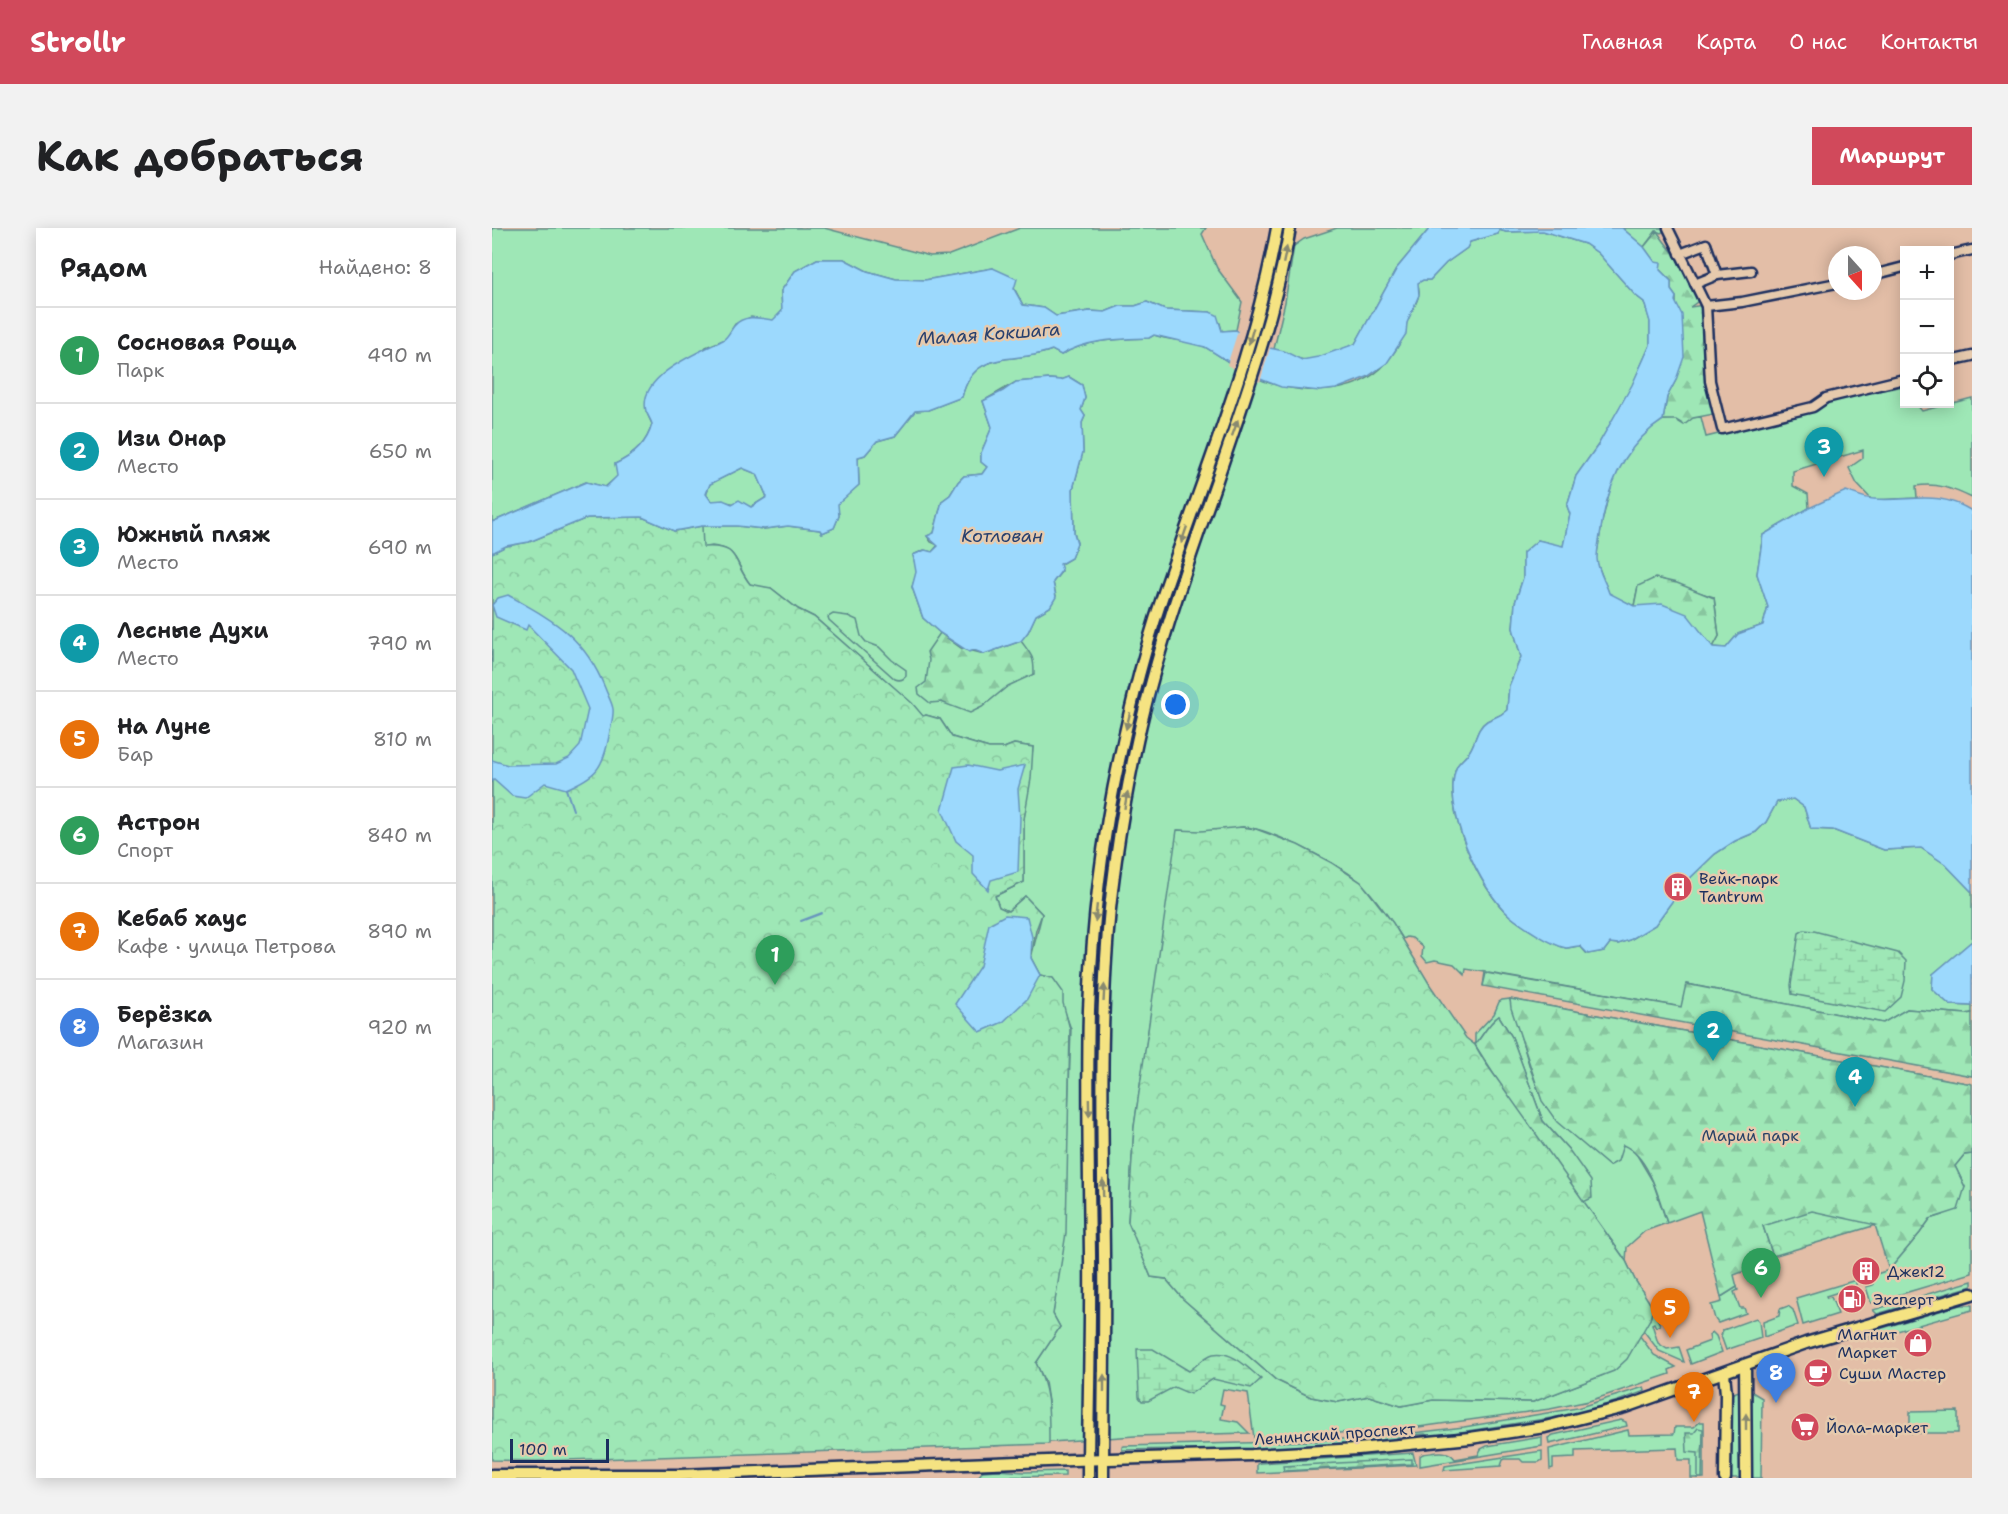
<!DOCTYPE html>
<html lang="ru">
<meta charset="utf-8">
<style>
:root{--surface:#fff;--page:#f2f2f2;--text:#202124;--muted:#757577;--line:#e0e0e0;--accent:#d1495b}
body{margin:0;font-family:"Shantell Sans",sans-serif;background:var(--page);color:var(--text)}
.controls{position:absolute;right:18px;top:18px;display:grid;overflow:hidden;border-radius:0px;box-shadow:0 3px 15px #0003}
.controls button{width:54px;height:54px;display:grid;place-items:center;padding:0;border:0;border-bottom:2px solid var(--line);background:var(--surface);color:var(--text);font:30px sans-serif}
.compass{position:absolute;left:1336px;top:18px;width:54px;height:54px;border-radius:50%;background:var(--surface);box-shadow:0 3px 15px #0003;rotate:159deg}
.scale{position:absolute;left:18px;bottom:15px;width:99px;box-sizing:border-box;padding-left:6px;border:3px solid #1b2f5e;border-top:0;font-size:16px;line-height:21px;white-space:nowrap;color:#1b2f5e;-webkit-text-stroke:4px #e6caad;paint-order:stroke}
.you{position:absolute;left:684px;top:477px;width:21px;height:21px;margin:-15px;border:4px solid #fff;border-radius:50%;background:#1a73e8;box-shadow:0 0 0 9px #1a73e833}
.badge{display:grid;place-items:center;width:39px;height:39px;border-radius:50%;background:var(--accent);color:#fff;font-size:20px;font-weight:700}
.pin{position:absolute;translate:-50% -50px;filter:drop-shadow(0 2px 3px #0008)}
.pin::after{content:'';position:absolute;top:32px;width:21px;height:18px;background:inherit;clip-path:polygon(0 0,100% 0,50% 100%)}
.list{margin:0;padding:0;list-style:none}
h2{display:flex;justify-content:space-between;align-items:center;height:78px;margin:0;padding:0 24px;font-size:26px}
h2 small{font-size:20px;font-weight:400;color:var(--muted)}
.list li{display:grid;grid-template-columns:39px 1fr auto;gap:18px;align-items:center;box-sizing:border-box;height:96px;padding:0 24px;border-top:2px solid var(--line)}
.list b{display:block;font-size:22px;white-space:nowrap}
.list p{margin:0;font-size:20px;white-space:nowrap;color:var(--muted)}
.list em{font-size:20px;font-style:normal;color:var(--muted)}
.icon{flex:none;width:33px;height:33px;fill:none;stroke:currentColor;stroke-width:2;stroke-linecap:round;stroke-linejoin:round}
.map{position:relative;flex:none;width:1480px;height:1250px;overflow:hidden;border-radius:0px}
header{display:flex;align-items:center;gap:36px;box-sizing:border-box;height:84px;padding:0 30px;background:var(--accent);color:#fff}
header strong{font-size:28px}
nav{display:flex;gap:33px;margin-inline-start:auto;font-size:21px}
.intro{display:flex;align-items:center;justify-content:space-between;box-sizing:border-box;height:144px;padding:0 36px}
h1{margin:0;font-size:42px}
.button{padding:15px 27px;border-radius:0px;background:var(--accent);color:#fff;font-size:21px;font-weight:700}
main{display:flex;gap:36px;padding:0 36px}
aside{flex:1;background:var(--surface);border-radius:0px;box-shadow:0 3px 15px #0003}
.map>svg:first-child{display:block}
</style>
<header>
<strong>Strollr</strong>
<nav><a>Главная</a><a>Карта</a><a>О нас</a><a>Контакты</a></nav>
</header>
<div class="intro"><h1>Как добраться</h1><a class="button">Маршрут</a></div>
<main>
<aside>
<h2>Рядом<small>Найдено: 8</small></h2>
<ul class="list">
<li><span class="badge" style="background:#2e9e5b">1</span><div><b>Сосновая Роща</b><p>Парк</p></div><em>490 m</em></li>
<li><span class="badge" style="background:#0f9aa8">2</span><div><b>Изи Онар</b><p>Место</p></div><em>650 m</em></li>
<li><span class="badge" style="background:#0f9aa8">3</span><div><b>Южный пляж</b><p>Место</p></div><em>690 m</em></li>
<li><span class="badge" style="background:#0f9aa8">4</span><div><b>Лесные Духи</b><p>Место</p></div><em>790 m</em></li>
<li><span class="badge" style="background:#e8710a">5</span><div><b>На Луне</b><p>Бар</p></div><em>810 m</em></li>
<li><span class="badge" style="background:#2e9e5b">6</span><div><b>Астрон</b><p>Спорт</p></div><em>840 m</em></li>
<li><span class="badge" style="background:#e8710a">7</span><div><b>Кебаб хаус</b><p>Кафе · улица Петрова</p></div><em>890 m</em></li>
<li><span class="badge" style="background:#3f7fe0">8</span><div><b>Берёзка</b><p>Магазин</p></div><em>920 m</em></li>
</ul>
</aside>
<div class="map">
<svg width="1480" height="1250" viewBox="0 0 1480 1250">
<defs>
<pattern id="forest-firs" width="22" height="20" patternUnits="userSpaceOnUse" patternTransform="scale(1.5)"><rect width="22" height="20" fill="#9ee7b6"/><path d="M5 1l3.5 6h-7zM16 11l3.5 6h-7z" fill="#88c69f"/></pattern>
<pattern id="wetland-marsh" width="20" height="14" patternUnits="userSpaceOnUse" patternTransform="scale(1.5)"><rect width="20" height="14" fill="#9ee7b6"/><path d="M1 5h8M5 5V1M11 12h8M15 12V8" fill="none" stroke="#88c69f"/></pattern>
<pattern id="park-crowns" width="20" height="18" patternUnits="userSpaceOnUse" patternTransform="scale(1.5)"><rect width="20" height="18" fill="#9ee7b6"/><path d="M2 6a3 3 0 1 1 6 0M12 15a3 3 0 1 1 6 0" fill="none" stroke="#88c69f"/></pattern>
</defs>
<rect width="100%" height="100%" fill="#e3bea7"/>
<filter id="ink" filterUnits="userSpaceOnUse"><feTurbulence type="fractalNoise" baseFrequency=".0167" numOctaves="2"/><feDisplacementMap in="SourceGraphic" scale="12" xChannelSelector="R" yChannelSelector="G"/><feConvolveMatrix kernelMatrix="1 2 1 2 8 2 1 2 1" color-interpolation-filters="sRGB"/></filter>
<g filter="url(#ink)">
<!-- grass -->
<g fill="#9ee7b6" stroke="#5c8b8a" stroke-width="1.5" fill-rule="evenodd">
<path d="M0 0H332L438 28 457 27 528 0H714L710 6 725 40 750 74 744 102 730 103 728 95 718 84 673 82 655 74 643 78H628L613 84 597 83 564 88 552 80 531 77 522 60 501 40 433 52 404 51 375 43 352 31H325L303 43 289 63 290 83 281 93 259 89 243 96 234 111 214 119 154 183 160 196C155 216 141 228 123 236L126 248 113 259 94 254 0 294Z"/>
<path d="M845 0H938L905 40 863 116C850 121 821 135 808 131 799 129 792 123 782 121L793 74 802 18 812 11Z"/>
<path d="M1130 0H1171L1172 3 1169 5 1164 3 1152 19Z"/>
<path d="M1007 2 1014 4 1051 3 1093 16 1106 25 1143 67 1152 74 1158 93V117L1140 158 1106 217 1084 248 1075 278 1078 286 1071 319 1046 312 1031 325V350L1023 375 1021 400 1029 429 1017 457 1015 482C1006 490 1004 488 995 493 984 500 984 515 977 524 974 529 968 533 965 538 948 577 988 663 1018 688 1030 698 1060 717 1074 720 1078 720 1084 718 1088 718L1095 726 1112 723 1118 715 1126 716 1138 712 1163 697 1194 654 1223 626 1243 613 1264 604 1274 594 1285 574 1301 571 1312 579 1319 601 1341 602 1392 622 1429 620 1453 636 1480 664V713L1441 746 1440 761 1458 777 1480 778V785L1474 786 1415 781 1391 795 1195 756 1190 779 997 745 991 758 993 744 974 741 973 747 962 736 943 732 935 734 930 728 931 719 920 710 915 709 911 711C899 692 886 672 870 656 852 638 774 598 750 599 749 599 742 601 741 601L738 613 755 647 793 657 806 671 796 685 746 658 725 619 709 604 686 602 642 899 636 993 659 1049 674 1051 691 1071 784 1152 819 1169 846 1174 877 1168 909 1178 941 1172 1041 1174 1111 1147 1129 1132 1136 1109 1096 1081 1099 1076 1142 1100 1162 1127 1184 1139 1177 1142 1178 1146 1097 1173 1058 1181 912 1201 762 1210 756 1165 731 1161 728 1176 732 1177 729 1191 746 1194 757 1205 643 1208 502 1218 517 1190 533 1193 557 1180 553 1154 544 1135 568 1099 561 1086 572 1005 579 801 561 751 548 747 539 730 550 686 533 668 516 683 507 679 503 668 532 654V591L541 519 522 516 512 520H497L460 509 448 491 434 487 431 489 420 476 413 492 404 491 400 503 394 504 385 500 383 496 390 491 392 487 387 478 391 476 401 479 404 474 400 458 322 389 306 381 279 360 273 381 254 396 258 458 267 474 263 498 265 502 271 500 278 480 291 493 305 491 324 513 343 548 367 572 389 571 404 579 437 582 448 595 392 598 375 587 347 588 338 619 320 605 287 604 253 586 237 573 217 575 200 581 195 572 220 559 234 544 230 520V502L218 484 195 471 144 469 138 535 127 554 166 571 157 606 162 616 172 612 182 614 184 620 180 627 173 634C148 633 129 605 112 589 106 583 99 579 92 574L56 586 62 600 75 621 108 649 125 670H151L203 692 219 716 205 725 163 710 95 702 72 687 66 664 69 637 58 624 51 639 41 698 59 720 42 718 32 703 21 700 23 664 41 629 45 612 26 617 0 656V526L20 534 64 536 76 530 88 518 95 482 82 449 72 435 36 404C37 424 55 431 65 446 71 456 76 467 81 476L75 500 54 523 37 525 17 512 2 507 0 504V455L1 476 27 502 31 495V485L25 469 16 461 5 437 0 439V393L10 396 33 409 32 404 11 395 0 377 6 370 16 367 61 389 62 386 30 365 17 361 6 348H0V325L14 318 37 314 95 290 150 289 182 303 210 298H245L272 301 296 298 328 302 330 305 342 300 347 288 345 276 367 257 366 229 373 227 385 213 403 208 423 183 436 182 470 169C482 119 523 137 560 122L569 127C595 111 627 111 657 110L662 107C677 113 702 112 715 120 729 128 743 140 758 147 798 167 863 172 895 134 901 127 906 119 910 111 914 105 913 100 915 94 919 82 932 68 925 55L931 52H938L954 35 975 20 978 14 1006 6ZM577 149 590 157 593 170 589 182 593 188 590 195 591 224 581 261 582 305 585 315 579 330 567 337 570 343 561 354 564 368 558 379 544 387 536 404 528 413 492 426 482 422 477 424 448 405 431 390 420 359 425 344 421 327 432 322 440 324 446 317 439 314 435 308 442 305 450 273 458 267 466 254 472 248 490 246 495 239 489 234V225L500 199 491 173 524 154 558 151 569 152ZM220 318C248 321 243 337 258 356L250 367 254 384 244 393 245 416C239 424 232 434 224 441 210 453 184 451 169 443L168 416 162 400 172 391 185 384 189 363 178 347C188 335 204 320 220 318ZM155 355 163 360 153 381 144 385 139 392 146 393 150 399 149 418C137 428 120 424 118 407 117 398 130 366 138 360 143 356 149 356 155 355ZM68 389 98 417 127 471 126 515 135 524 131 533H121L112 546 110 555 79 562 64 571 42 576 37 570 53 556 74 562 97 552 109 536 115 524 122 481 105 439 96 423 66 393ZM39 458C53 462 56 469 60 482L51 488 46 495 41 494 42 480 35 464Z"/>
<path d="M1412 158V176H1424L1430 183 1480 170V270C1461 261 1445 254 1424 258L1425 270 1380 272 1365 256 1357 240 1371 230V222L1301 243V258L1316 266 1317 280 1271 307 1265 346 1276 379 1271 397 1246 406 1234 420 1221 419 1227 408 1222 369 1206 364 1146 358 1142 378 1117 366 1104 332 1110 294 1119 257 1128 239 1139 220 1157 201 1171 192 1209 189 1214 209 1325 182 1339 172Z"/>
<path d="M250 240 265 246 275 269 259 279C245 277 233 272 219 273L214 266 218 256Z"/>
<path d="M1018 771 1480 856 1018 772 1038 840 1050 872 1142 922 1161 954 1175 995 1153 1003 1135 1019 1134 1033 1091 974 1093 972 1077 922 1051 893 1020 809 1007 788C997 794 991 807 983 817V806L1002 786 1007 774 1010 772Z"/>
<path d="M1480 926V1045L1379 1075 1374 1059 1381 1057 1378 1048 1397 1042 1428 1005 1438 991 1451 987 1473 959 1463 938 1472 927Z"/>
<path d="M1364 1052V1058L1353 1059V1062L1334 1068 1335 1070 1339 1069 1346 1086 1311 1097 1304 1070Z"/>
<path d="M1480 1053V1058L1385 1086 1381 1082Z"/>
<path d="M1245 1059 1246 1062 1242 1064 1248 1080H1252L1254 1085 1226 1095 1223 1091 1219 1077 1230 1074 1229 1069Z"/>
<path d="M1468 1077H1480V1082L1377 1111 1378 1106 1384 1102Z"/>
<path d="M1296 1078 1301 1082 1306 1097 1272 1109 1271 1094 1287 1088 1288 1081Z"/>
<path d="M1161 1080 1168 1097 1164 1099 1162 1095 1160 1096 1166 1115 1175 1121 1187 1119 1192 1134 1167 1123 1151 1102 1158 1091Z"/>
<path d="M1264 1090 1267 1093 1269 1110 1234 1122 1229 1108 1231 1102Z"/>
<path d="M1220 1104 1224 1108 1230 1124 1199 1136 1194 1122 1218 1113 1217 1107Z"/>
<path d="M1152 1159 1153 1163 1126 1173 1079 1187 962 1205 937 1208 933 1206 909 1208 901 1212 778 1221 696 1223 690 1221 630 1222V1219L632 1218 823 1213 904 1207 972 1199 1085 1180Z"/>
<path d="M1250 1162V1250H1238V1166Z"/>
<path d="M1260 1164 1270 1170 1269 1250H1257Z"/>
<path d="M1466 1183V1205H1418V1184Z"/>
<path d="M1129 1192 1134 1194 1135 1198 1057 1216 1056 1210 1061 1207Z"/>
<path d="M1208 1194H1212V1250H1199V1232H1186L1185 1220 1083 1223V1230L1061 1231V1240L1058 1241 1057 1221 1136 1202 1137 1207 1182 1206 1183 1199H1202Z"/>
<path d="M1050 1209V1218L928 1238V1228L931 1226C942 1225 956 1220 963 1231L986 1227 989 1221 995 1218Z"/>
<path d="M1050 1223V1232L1047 1234H1031L1028 1231H1013L1011 1232 1009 1238 952 1242 953 1238Z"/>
<path d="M921 1225 924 1237 765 1245V1236L768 1235Z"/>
<path d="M504 1242 533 1244 573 1243V1248L486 1249 491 1243Z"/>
</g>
<!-- forest -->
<g fill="url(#forest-firs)" stroke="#5c8b8a" stroke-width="1.5">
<path d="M1165 3C1178 25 1206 46 1205 74L1198 79 1212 77V140L1222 186 1201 190 1192 197 1184 192H1171L1175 169 1184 152V69L1179 62V53L1168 42 1152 19Z"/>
<path d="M1163 350 1185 355 1222 370 1227 408 1221 419 1142 378 1146 358Z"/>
<path d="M341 386 356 388 365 392 369 408 374 414 387 419 400 432 414 442V448C411 452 408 453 403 451L337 392 336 389Z"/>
<path d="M448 405 469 420 492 426 529 413C540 428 542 428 542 446L516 458 490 479 478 485 449 474 438 475 427 466 426 460 434 454 437 432 435 424Z"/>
<path d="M994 745 1189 779 1194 756 1391 795 1415 781 1474 786 1480 785V848L991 758Z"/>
<path d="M1018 771 1480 856V926L1472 927 1463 938 1473 959 1466 982 1438 991 1428 1005 1397 1042 1383 997 1271 998 1281 1028 1275 1035 1242 1047 1245 1059 1229 1069 1208 983 1175 995C1167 970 1157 928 1131 917L1126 933 1117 938 1065 894 1050 873 1019 780Z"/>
<path d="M1007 788 1020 809 1051 893 1077 922 1099 953 1100 970 1091 974 1134 1033 1143 1052 1161 1080 1158 1091 983 817C991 807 997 795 1007 788Z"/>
<path d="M1206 1200 1211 1201 1210 1250H1206V1225L1195 1224 1194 1205H1202Z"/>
<path d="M920 1231V1236L792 1243 791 1238Z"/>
</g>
<!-- wetland -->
<g fill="url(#wetland-marsh)" stroke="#5c8b8a" stroke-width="1.5">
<path d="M1312 702 1322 703 1406 725 1414 733 1413 753 1409 769 1393 784 1300 766 1299 757 1307 705Z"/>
<path d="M645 1121H661L697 1143C704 1138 713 1128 721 1126 740 1122 756 1140 769 1151L759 1160 721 1151 698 1166 682 1159 656 1173H650L647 1169Z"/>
</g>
<!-- park -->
<g fill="url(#park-crowns)" stroke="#5c8b8a" stroke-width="1.5">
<path d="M150 289 182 303 210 298 211 319C249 316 240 334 258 356L279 360 306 381 322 389 420 475 431 488 434 487 448 491 460 509 497 520H512L522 516 541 519 539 551 532 591V654L503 668 507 679 516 683 533 668 550 686 544 702 539 730 548 747 561 750 571 764V775L578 801 574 1005 561 1086 568 1099 544 1135C558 1163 557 1184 557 1216L44 1233 0 1232V325L14 318 37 314 95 290Z"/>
<path d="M750 599 764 601 806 617 840 635 869 654 901 695 938 757 974 810 983 817 993 834 1134 1033 1143 1052 1161 1080 1158 1091 1135 1131 1122 1143 1041 1174 941 1172 909 1178 877 1168 846 1174 819 1169 784 1152 691 1071 674 1051 659 1049 636 994 642 899 685 602 709 603Z"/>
<path d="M1320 983 1384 997 1281 1028 1271 998Z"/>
</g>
<!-- water -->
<g fill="#9cd9fd" stroke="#6895bd" stroke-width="1.5" fill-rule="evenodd">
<path d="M938 0H1130L1152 19 1163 34 1169 35 1168 42 1179 53V62L1184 69 1183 73 1190 87 1192 129 1184 152 1175 169 1171 192C1131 218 1114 261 1108 307 1107 314 1105 323 1105 330 1105 341 1114 355 1117 365L1142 378 1170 376 1195 386 1221 419 1234 420 1246 406 1271 397 1276 379 1265 346 1271 307 1317 280 1354 263C1363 266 1373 271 1382 271 1419 274 1445 261 1480 283V664L1453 636 1429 620 1392 622 1341 602 1319 601 1312 579 1301 571 1285 574 1274 594 1264 604 1243 613 1223 626 1194 654 1163 697 1138 712 1126 716 1118 715 1112 723 1096 726 1088 718C1083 718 1078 720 1074 720 1059 717 1030 698 1018 688 988 662 948 577 965 538 968 533 974 529 977 524 984 515 984 500 995 493 1004 488 1006 490 1015 482L1017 458 1029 429 1021 400 1023 375 1031 350V325L1046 312 1071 318 1078 286 1075 278 1084 248 1106 217 1140 157 1158 117V94L1152 74 1143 67 1106 25 1093 16 1051 3 1014 4 1007 2 1006 6 978 14 975 20 954 35 938 52H931L926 55 927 67 915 95 914 106 895 135 875 149 844 161 828 163 789 159 758 147 713 119 662 107 657 110C627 111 595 111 569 127L560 122C523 137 482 119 470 169L436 182 423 183 403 208 385 213 373 227 366 229 367 257 346 276 347 288 342 300 330 305 328 302 296 298 272 301 245 298H210L182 303 150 289 95 290 37 314 14 318 0 325V294L94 254 114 259 125 248 123 236C141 228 155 216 160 196 159 192 156 188 154 183 145 148 207 124 231 112 236 109 238 103 242 98 252 86 268 90 281 92L290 83 289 63 303 43 325 31H352L375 43 404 51 433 52 501 40 525 51 522 61 531 77 552 80 564 88 598 83 613 84 628 78H643L655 74 673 82 718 84 725 87 730 103 744 102 773 119 792 123 810 132 826 129 863 116 905 40ZM250 240 265 246 275 269 259 279 247 272 240 276 231 272 219 273 214 266 218 256Z"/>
<path d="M577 149 590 157 593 170 589 182 593 188 590 195 591 224 581 261 582 305 585 315 579 330 568 336 570 342 561 354 564 369 558 379 544 387 536 404 529 413 492 426 482 422 477 424 448 405 431 390 420 359 424 344 421 327 433 322 440 324 446 318 435 308 442 305 450 273 458 267 466 254 472 248 490 246 495 239 489 234V225L500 199 491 173 511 163 524 154 558 151 569 152Z"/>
<path d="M16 367C62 393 92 408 113 460 115 466 120 474 121 481 122 489 118 500 117 508 111 541 104 548 74 561L53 555 33 570 20 568 2 552 0 553V532L16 537 64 536 77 530 88 518 96 481 79 441 36 397 34 402 4 389 0 377 6 370Z"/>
<path d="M476 537 505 543 533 537 526 561 528 590 526 644 499 652 496 662 481 646V627L464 613 450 582 462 539Z"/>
<path d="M513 687 535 689 540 709 539 730 548 747 535 771 511 794 488 804 463 776 488 738 497 696Z"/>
<path d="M1480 713V778L1458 777 1440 761 1441 746Z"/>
</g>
<!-- pier -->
<path fill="#e3bea7" d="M747 100 779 117 768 154 756 150 735 137Z"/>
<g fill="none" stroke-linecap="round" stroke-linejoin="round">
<!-- stream -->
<g stroke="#6895bd" stroke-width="2">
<path d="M74 561 81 582"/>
<path d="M309 693 330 685"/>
</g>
<!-- minor casing -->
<g stroke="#1b2f5e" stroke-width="13">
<g id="minor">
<path d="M1176 0 1214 78 1218 153 1230 201 1321 179 1334 170 1412 151"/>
<path d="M1188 26 1214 16 1225 47"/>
<path d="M1458 27 1480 22"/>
<path d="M1381 47 1412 39"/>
<path d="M1203 56 1225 47 1259 43"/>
<path d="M1214 78 1250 74 1345 55"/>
<path d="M1458 133 1480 128"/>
</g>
</g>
<!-- major casing -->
<g stroke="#1b2f5e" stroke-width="15">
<g id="major">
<path d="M1253 1137 1254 1250"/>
<path d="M1232 1145 1234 1165 1233 1250"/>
<path d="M0 1247H187L581 1232 760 1227 866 1221 978 1210 1053 1199 1133 1179 1314 1115 1480 1066"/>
<path d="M596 1250C596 1175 599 1100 598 1026 597 945 595 863 597 782 600 697 610 611 628 528 639 476 652 424 669 373 710 250 762 129 785 0"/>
<path d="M611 1250C611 1175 613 1100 612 1026 611 927 608 829 614 731 618 663 628 595 642 528 661 434 693 343 725 252 753 169 783 87 798 0"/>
</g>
</g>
<!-- minor -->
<use href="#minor" stroke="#e6caad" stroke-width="8"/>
<!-- major -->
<use href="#major" stroke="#f5e382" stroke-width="10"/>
</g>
<!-- one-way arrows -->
<defs><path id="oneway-solid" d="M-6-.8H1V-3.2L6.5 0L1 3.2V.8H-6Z" transform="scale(1.5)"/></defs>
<g fill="#888970">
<use href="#oneway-solid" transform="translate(793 27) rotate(-78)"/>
<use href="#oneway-solid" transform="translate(759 108) rotate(106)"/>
<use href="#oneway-solid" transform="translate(743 200) rotate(-70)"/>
<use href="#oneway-solid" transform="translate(692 307) rotate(109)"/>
<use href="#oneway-solid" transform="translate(636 493) rotate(104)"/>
<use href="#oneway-solid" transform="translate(634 572) rotate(-80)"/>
<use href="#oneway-solid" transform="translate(604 685) rotate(96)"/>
<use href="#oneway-solid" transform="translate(612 765) rotate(-87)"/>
<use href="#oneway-solid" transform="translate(597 880) rotate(89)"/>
<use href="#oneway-solid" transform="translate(611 960) rotate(-91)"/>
<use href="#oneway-solid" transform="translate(612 1155) rotate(-90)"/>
<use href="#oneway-solid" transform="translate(1254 1194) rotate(-90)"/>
</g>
</g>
<!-- icons -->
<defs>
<g id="building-disc" transform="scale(1.5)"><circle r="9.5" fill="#d1495b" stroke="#e6caad"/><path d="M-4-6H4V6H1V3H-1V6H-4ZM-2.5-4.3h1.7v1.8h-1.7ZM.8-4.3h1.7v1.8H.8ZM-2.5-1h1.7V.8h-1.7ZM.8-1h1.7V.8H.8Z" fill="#fff"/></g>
<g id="fuel-disc" transform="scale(1.5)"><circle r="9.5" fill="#d1495b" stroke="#e6caad"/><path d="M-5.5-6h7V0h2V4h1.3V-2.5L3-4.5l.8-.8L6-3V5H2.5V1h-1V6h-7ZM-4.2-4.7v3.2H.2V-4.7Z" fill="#fff"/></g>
<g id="shop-disc" transform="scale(1.5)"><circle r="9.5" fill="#d1495b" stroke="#e6caad"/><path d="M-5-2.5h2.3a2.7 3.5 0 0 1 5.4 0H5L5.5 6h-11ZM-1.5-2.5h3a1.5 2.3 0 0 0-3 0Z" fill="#fff"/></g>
<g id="cafe-disc" transform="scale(1.5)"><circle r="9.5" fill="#d1495b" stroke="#e6caad"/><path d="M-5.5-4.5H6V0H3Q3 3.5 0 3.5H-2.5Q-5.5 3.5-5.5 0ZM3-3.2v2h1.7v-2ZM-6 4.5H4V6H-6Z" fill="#fff"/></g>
<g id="supermarket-disc" transform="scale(1.5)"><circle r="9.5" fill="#d1495b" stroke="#e6caad"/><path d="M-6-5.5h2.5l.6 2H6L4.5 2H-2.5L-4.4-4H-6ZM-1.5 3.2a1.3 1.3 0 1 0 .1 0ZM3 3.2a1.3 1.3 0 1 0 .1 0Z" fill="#fff"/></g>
</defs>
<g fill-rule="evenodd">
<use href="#building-disc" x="1186" y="659"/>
<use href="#building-disc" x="1374" y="1043"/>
<use href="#fuel-disc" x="1360" y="1071"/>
<use href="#shop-disc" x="1426" y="1115"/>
<use href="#cafe-disc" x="1326" y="1145"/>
<use href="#supermarket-disc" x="1313" y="1199"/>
</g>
<g text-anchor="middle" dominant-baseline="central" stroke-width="5" stroke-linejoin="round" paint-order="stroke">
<!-- poi labels -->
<g font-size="16" fill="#1b2f5e" stroke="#e6caad" text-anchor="start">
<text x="1207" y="650">Вейк-парк<tspan x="1207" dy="18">Tantrum</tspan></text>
<text x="1395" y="1043">Джек12</text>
<text x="1381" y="1071">Эксперт</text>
<text x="1405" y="1106" text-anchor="end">Магнит<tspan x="1405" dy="18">Маркет</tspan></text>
<text x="1347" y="1145">Суши Мастер</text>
<text x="1334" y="1199">Йола-маркет</text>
</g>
<!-- park labels -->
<g font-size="16" fill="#284167" stroke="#e6caad">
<text x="1258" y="907">Марий парк</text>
</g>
<!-- street labels -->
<g font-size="16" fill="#1b2f5e" stroke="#e6caad">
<text transform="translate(843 1206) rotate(-4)">Ленинский проспект</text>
</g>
<!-- water labels -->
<g font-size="18" font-style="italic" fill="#28406e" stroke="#e6caad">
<text transform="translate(497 106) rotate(-4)">Малая Кокшага</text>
<text x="510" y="308">Котлован</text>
</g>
</g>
</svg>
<div class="controls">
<button>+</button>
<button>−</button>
<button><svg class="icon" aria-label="locate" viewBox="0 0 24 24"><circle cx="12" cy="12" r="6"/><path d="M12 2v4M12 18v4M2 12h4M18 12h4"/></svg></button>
</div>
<svg class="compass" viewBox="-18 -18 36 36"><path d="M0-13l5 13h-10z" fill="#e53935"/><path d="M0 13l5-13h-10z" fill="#757577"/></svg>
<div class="scale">100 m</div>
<div class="you"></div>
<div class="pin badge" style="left:283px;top:757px;background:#2e9e5b">1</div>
<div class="pin badge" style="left:1221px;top:833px;background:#0f9aa8">2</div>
<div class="pin badge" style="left:1332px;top:249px;background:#0f9aa8">3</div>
<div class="pin badge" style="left:1363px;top:879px;background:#0f9aa8">4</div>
<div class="pin badge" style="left:1178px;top:1110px;background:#e8710a">5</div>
<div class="pin badge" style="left:1269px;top:1070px;background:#2e9e5b">6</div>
<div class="pin badge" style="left:1202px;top:1194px;background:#e8710a">7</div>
<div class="pin badge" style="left:1284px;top:1175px;background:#3f7fe0">8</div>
</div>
</main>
